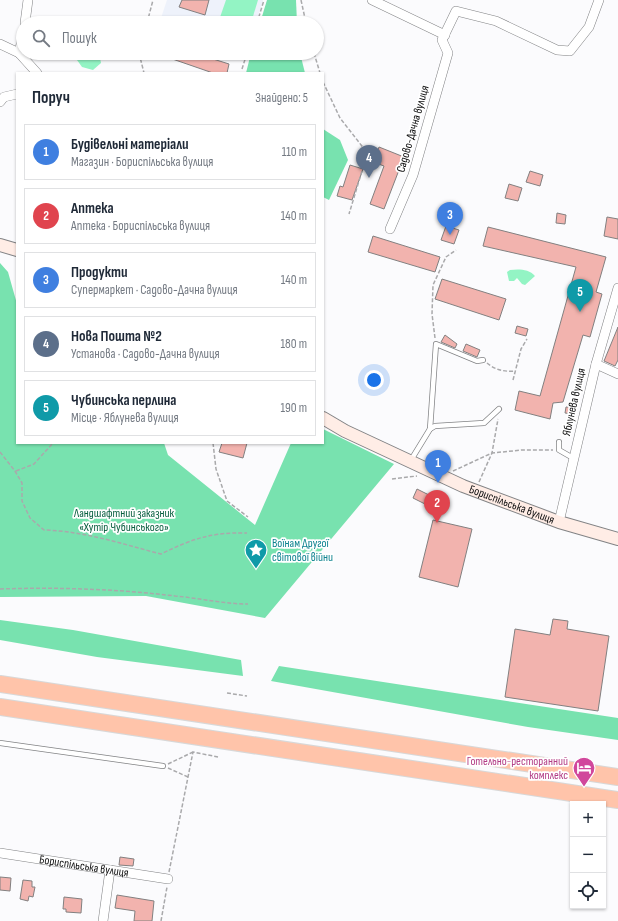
<!DOCTYPE html>
<html lang="uk">
<meta charset="utf-8">
<style>
:root{--surface:#fff;--page:#f6f6f7;--text:#1f2937;--muted:#747a83;--line:#e0e1e3;--accent:#1a73e8}
body{margin:0;font-family:"Sofia Sans Condensed",sans-serif;background:var(--page);color:var(--text)}
.controls{position:absolute;right:12px;bottom:12px;display:grid;overflow:hidden;border-radius:0px;box-shadow:0 1px 3px #0004}
.controls button{width:36px;height:36px;display:grid;place-items:center;padding:0;border:0;border-bottom:1px solid var(--line);background:var(--surface);color:var(--text);font:20px sans-serif}
.you{position:absolute;left:374px;top:380px;width:14px;height:14px;margin:-10px;border:3px solid #fff;border-radius:50%;background:#1a73e8;box-shadow:0 0 0 6px #1a73e833}
.badge{display:grid;place-items:center;width:26px;height:26px;border-radius:50%;background:var(--accent);color:#fff;font-size:13px;font-weight:700}
.pin{position:absolute;translate:-50% -33px;filter:drop-shadow(0 1px 2px #0008)}
.pin::after{content:'';position:absolute;top:21px;width:14px;height:12px;background:inherit;clip-path:polygon(0 0,100% 0,50% 100%)}
.list{margin:0;padding:0;list-style:none}
h2{display:flex;justify-content:space-between;align-items:center;height:52px;margin:0;padding:0 16px;font-size:17px}
h2 small{font-size:13px;font-weight:400;color:var(--muted)}
.list li{display:grid;grid-template-columns:26px 1fr auto;gap:12px;align-items:center;box-sizing:border-box;height:56px;margin:0 8px 8px;padding:0 8px;border:1px solid var(--line);border-radius:0px}
.list b{display:block;font-size:15px;white-space:nowrap}
.list p{margin:0;font-size:13px;white-space:nowrap;color:var(--muted)}
.list em{font-size:13px;font-style:normal;color:var(--muted)}
.icon{flex:none;width:22px;height:22px;fill:none;stroke:currentColor;stroke-width:2;stroke-linecap:round;stroke-linejoin:round}
.map{position:relative;flex:none;width:618px;height:921px;overflow:hidden}
.search{position:absolute;background:var(--surface);box-shadow:0 1px 3px #0004;left:16px;top:16px;width:308px;height:44px;display:flex;align-items:center;gap:10px;box-sizing:border-box;padding:0 14px;border-radius:22px;color:var(--muted);font-size:15px}
.panel{position:absolute;background:var(--surface);box-shadow:0 1px 3px #0004;left:16px;top:72px;width:308px;height:372px;border-radius:0px}
.map>svg:first-child{display:block}
</style>
<div class="map">
<svg width="618" height="921" viewBox="0 0 618 921">
<rect width="100%" height="100%" fill="#fbfbfd"/>
<!-- built -->
<path fill="#eef2fb" d="M167 0H263L256 23H178L161 18Z"/>
<!-- green -->
<g fill="#93f4c4">
<path d="M226 0H258L251 23H218Z"/>
<path d="M72 53H99L101 63 93 70 82 67Z"/>
<path d="M510 270C519 269 529 269 535 276L525 285 522 284 517 278 514 281H509L507 272Z"/>
</g>
<!-- forest -->
<g fill="#78e2af">
<path d="M267 0H296L297 23H260Z"/>
<path d="M251 53H300L305 73H246Z"/>
<path d="M323 129 340 140 348 160 329 200 323 197Z"/>
<path d="M0 263 8 272 17 304V443H164L168 455 255 525 291 443H323V429L394 464 265 618 146 596 0 597Z"/>
<path d="M0 620 73 630 241 660 243 676 97 657 0 640Z"/>
<path d="M279 666 618 718V740L528 727 271 681Z"/>
</g>
<!-- building -->
<g fill="#f2b3ae" stroke="#828080">
<path d="M182 0H209L205 15 179 7Z"/>
<path d="M155 53H194L229 64 227 73H213Z"/>
<path d="M379 147 404 157 384 209 370 204 384 166 373 162Z"/>
<path d="M350 165 363 169 352 200 337 196 340 186 343 187Z"/>
<path d="M530 171 543 175 540 186 526 182Z"/>
<path d="M509 184 522 188 518 201 505 198Z"/>
<path d="M557 213 566 215 565 224 556 223Z"/>
<path d="M607 217 618 219V239L604 236Z"/>
<path d="M446 226 459 230 454 244 441 240Z"/>
<path d="M488 227 606 257 596 292 602 294 590 337 583 335 563 402 553 403 550 419 515 410 519 391 540 396 576 267 483 246Z"/>
<path d="M373 236 440 257 435 272 368 252Z"/>
<path d="M442 279 506 299 499 320 435 299Z"/>
<path d="M517 326 528 329 526 336 515 333Z"/>
<path d="M618 327V360L615 366 604 361Z"/>
<path d="M445 335 457 344 455 348 441 342Z"/>
<path d="M466 344 480 350 477 357 463 351Z"/>
<path d="M566 407H574L573 414 565 413Z"/>
<path d="M222 443H247L243 458 219 452Z"/>
<path d="M417 489 429 495 425 504 413 498Z"/>
<path d="M433 520 472 529 458 587 419 577Z"/>
<path d="M553 619 568 621 567 629 609 636 598 711 505 697 515 629 550 635Z"/>
<path d="M120 857 134 859 133 866 119 865Z"/>
<path d="M0 877 11 878 10 891 0 890Z"/>
<path d="M23 880 32 881V887H35L33 897 29 896 28 901 20 899Z"/>
<path d="M117 895 154 901 152 921H134L135 911 115 908Z"/>
<path d="M64 897 82 899 81 913 66 912V909H63Z"/>
</g>
<g fill="none" stroke-linecap="round" stroke-linejoin="round">
<!-- lane casing -->
<g stroke="#828385" stroke-width="6">
<g id="lane">
<path d="M430 429 435 426 484 423 499 409"/>
<path d="M559 442V450L573 458"/>
<path d="M411 460 430 429 436 344 477 361 483 360"/>
<path d="M0 743 163 766"/>
</g>
</g>
<!-- street casing -->
<g stroke="#828385" stroke-width="10">
<g id="street">
<path d="M372 0 445 35"/>
<path d="M25 23 28 0"/>
<path d="M0 44 19 53 37 73"/>
<path d="M19 53 23 35"/>
<path d="M0 102 4 97 17 94"/>
<path d="M390 229 413 175 448 53 442 40 456 11 496 21 557 50 570 51 589 27 599 0"/>
<path d="M596 364 618 374"/>
<path d="M559 522 596 364 618 288"/>
<path id="s1" d="M0 853 168 879"/>
<path d="M103 921 110 870"/>
</g>
</g>
<!-- secondary casing -->
<g stroke="#828385" stroke-width="14">
<g id="secondary">
<path d="M0 245 17 250"/>
<path id="s2" d="M323 418 345 431 463 486 559 522 618 539"/>
</g>
</g>
<!-- highway casing -->
<g stroke="#d8d8d8" stroke-width="18">
<g id="highway">
<path d="M0 684 618 777"/>
<path d="M0 707 618 800"/>
</g>
</g>
<!-- path -->
<g stroke="#a9a9ab" stroke-width="1.5" stroke-dasharray="4 2" stroke-linecap="butt">
<path d="M301 0 306 23"/>
<path d="M147 23 153 0"/>
<path d="M257 23 264 0"/>
<path d="M139 53 144 73"/>
<path d="M314 53 320 73"/>
<path d="M242 69 247 53"/>
<path d="M323 82 340 118 365 150V161L349 214"/>
<path d="M435 338 432 314 433 285 446 257 456 250"/>
<path d="M487 363C495 370 505 372 515 371"/>
<path d="M513 380 521 349 527 339"/>
<path d="M213 443 216 469 227 501 248 517"/>
<path d="M0 452 15 471 22 483V501L30 518 44 530C84 531 122 544 161 554 192 539 211 532 247 533"/>
<path d="M16 471 34 464 53 443"/>
<path d="M453 471 492 453 522 450H553"/>
<path d="M392 479 417 476"/>
<path d="M479 482 492 453 498 419"/>
<path d="M0 589C58 587 117 589 175 596 199 598 223 604 248 604"/>
<path d="M227 693 247 696"/>
<path d="M168 764 193 752"/>
<path d="M168 768 188 777"/>
<path d="M169 872 193 752 218 757"/>
<path d="M161 921 167 887"/>
</g>
<!-- lane -->
<use href="#lane" stroke="#fff" stroke-width="4.5"/>
<!-- street -->
<use href="#street" stroke="#fff" stroke-width="9"/>
<!-- secondary -->
<use href="#secondary" stroke="#ffede6" stroke-width="12"/>
<!-- highway -->
<use href="#highway" stroke="#ffc4aa" stroke-width="16"/>
</g>
<!-- icons -->
<defs>
<g id="sight-pin" transform="scale(1.15)"><path d="M0 17L-7.5 6A9.5 9.5 0 1 1 7.5 6Z" fill="#0f9aa8" stroke="#fff"/><path d="M0-6L1.8-2.2L6-1.7L2.9 1.2L3.7 5.4L0 3.3L-3.7 5.4L-2.9 1.2L-6-1.7L-1.8-2.2Z" fill="#fff"/></g>
<g id="hotel-pin" transform="scale(1.15)"><path d="M0 17L-7.5 6A9.5 9.5 0 1 1 7.5 6Z" fill="#d1479c" stroke="#fff"/><path d="M-6-4.5h1.5V1H6V5H4.5V3h-9V5H-6ZM-4 0a1.8 1.8 0 1 1 3.6 0ZM.5 0V-2.5h3Q6-2.5 6 0Z" fill="#fff"/></g>
</defs>
<g fill-rule="evenodd">
<use href="#sight-pin" x="256" y="550"/>
<use href="#hotel-pin" x="584" y="768"/>
</g>
<g text-anchor="middle" dominant-baseline="central" stroke-width="3.5" stroke-linejoin="round" paint-order="stroke">
<!-- street labels -->
<g font-size="12" fill="#0d0d0e" stroke="#fff">
<text transform="translate(413 129) rotate(-74)">Садово-Дачна вулиця</text>
<text transform="translate(574 402) rotate(-77)">Яблунева вулиця</text>
<text stroke="none"><textPath href="#s2" startOffset="208">Бориспільська вулиця</textPath></text>
<text stroke="none"><textPath href="#s1" startOffset="85">Бориспільська вулиця</textPath></text>
</g>
<!-- park labels -->
<g font-size="12" fill="#085f3f" stroke="#fff">
<text x="124" y="513">Ландшафтний заказник<tspan x="124" dy="14">«Хутір Чубинського»</tspan></text>
</g>
<!-- culture labels -->
<g font-size="12" fill="#0d838f" stroke="#fff" text-anchor="start">
<text x="272" y="543">Воїнам Другої<tspan x="272" dy="14">світової війни</tspan></text>
</g>
<!-- hotel labels -->
<g font-size="12" fill="#b23c85" stroke="#fff" text-anchor="end">
<text x="568" y="761">Готельно-ресторанний<tspan x="568" dy="14">комплекс</tspan></text>
</g>
</g>
</svg>
<div class="controls">
<button>+</button>
<button>−</button>
<button><svg class="icon" aria-label="locate" viewBox="0 0 24 24"><circle cx="12" cy="12" r="6"/><path d="M12 2v4M12 18v4M2 12h4M18 12h4"/></svg></button>
</div>
<div class="you"></div>
<div class="pin badge" style="left:438px;top:483px;background:#3f7fe0">1</div>
<div class="pin badge" style="left:437px;top:523px;background:#e0444e">2</div>
<div class="pin badge" style="left:450px;top:235px;background:#3f7fe0">3</div>
<div class="pin badge" style="left:369px;top:178px;background:#5c6f8a">4</div>
<div class="pin badge" style="left:580px;top:312px;background:#0f9aa8">5</div>
<div class="search"><svg class="icon" aria-label="search" viewBox="0 0 24 24"><circle cx="10" cy="10" r="6"/><path d="M15 15l6 6"/></svg>Пошук</div>
<section class="panel">
<h2>Поруч<small>Знайдено: 5</small></h2>
<ul class="list">
<li><span class="badge" style="background:#3f7fe0">1</span><div><b>Будівельні матеріали</b><p>Магазин · Бориспільська вулиця</p></div><em>110 m</em></li>
<li><span class="badge" style="background:#e0444e">2</span><div><b>Аптека</b><p>Аптека · Бориспільська вулиця</p></div><em>140 m</em></li>
<li><span class="badge" style="background:#3f7fe0">3</span><div><b>Продукти</b><p>Супермаркет · Садово-Дачна вулиця</p></div><em>140 m</em></li>
<li><span class="badge" style="background:#5c6f8a">4</span><div><b>Нова Пошта №2</b><p>Установа · Садово-Дачна вулиця</p></div><em>180 m</em></li>
<li><span class="badge" style="background:#0f9aa8">5</span><div><b>Чубинська перлина</b><p>Місце · Яблунева вулиця</p></div><em>190 m</em></li>
</ul>
</section>
</div>
